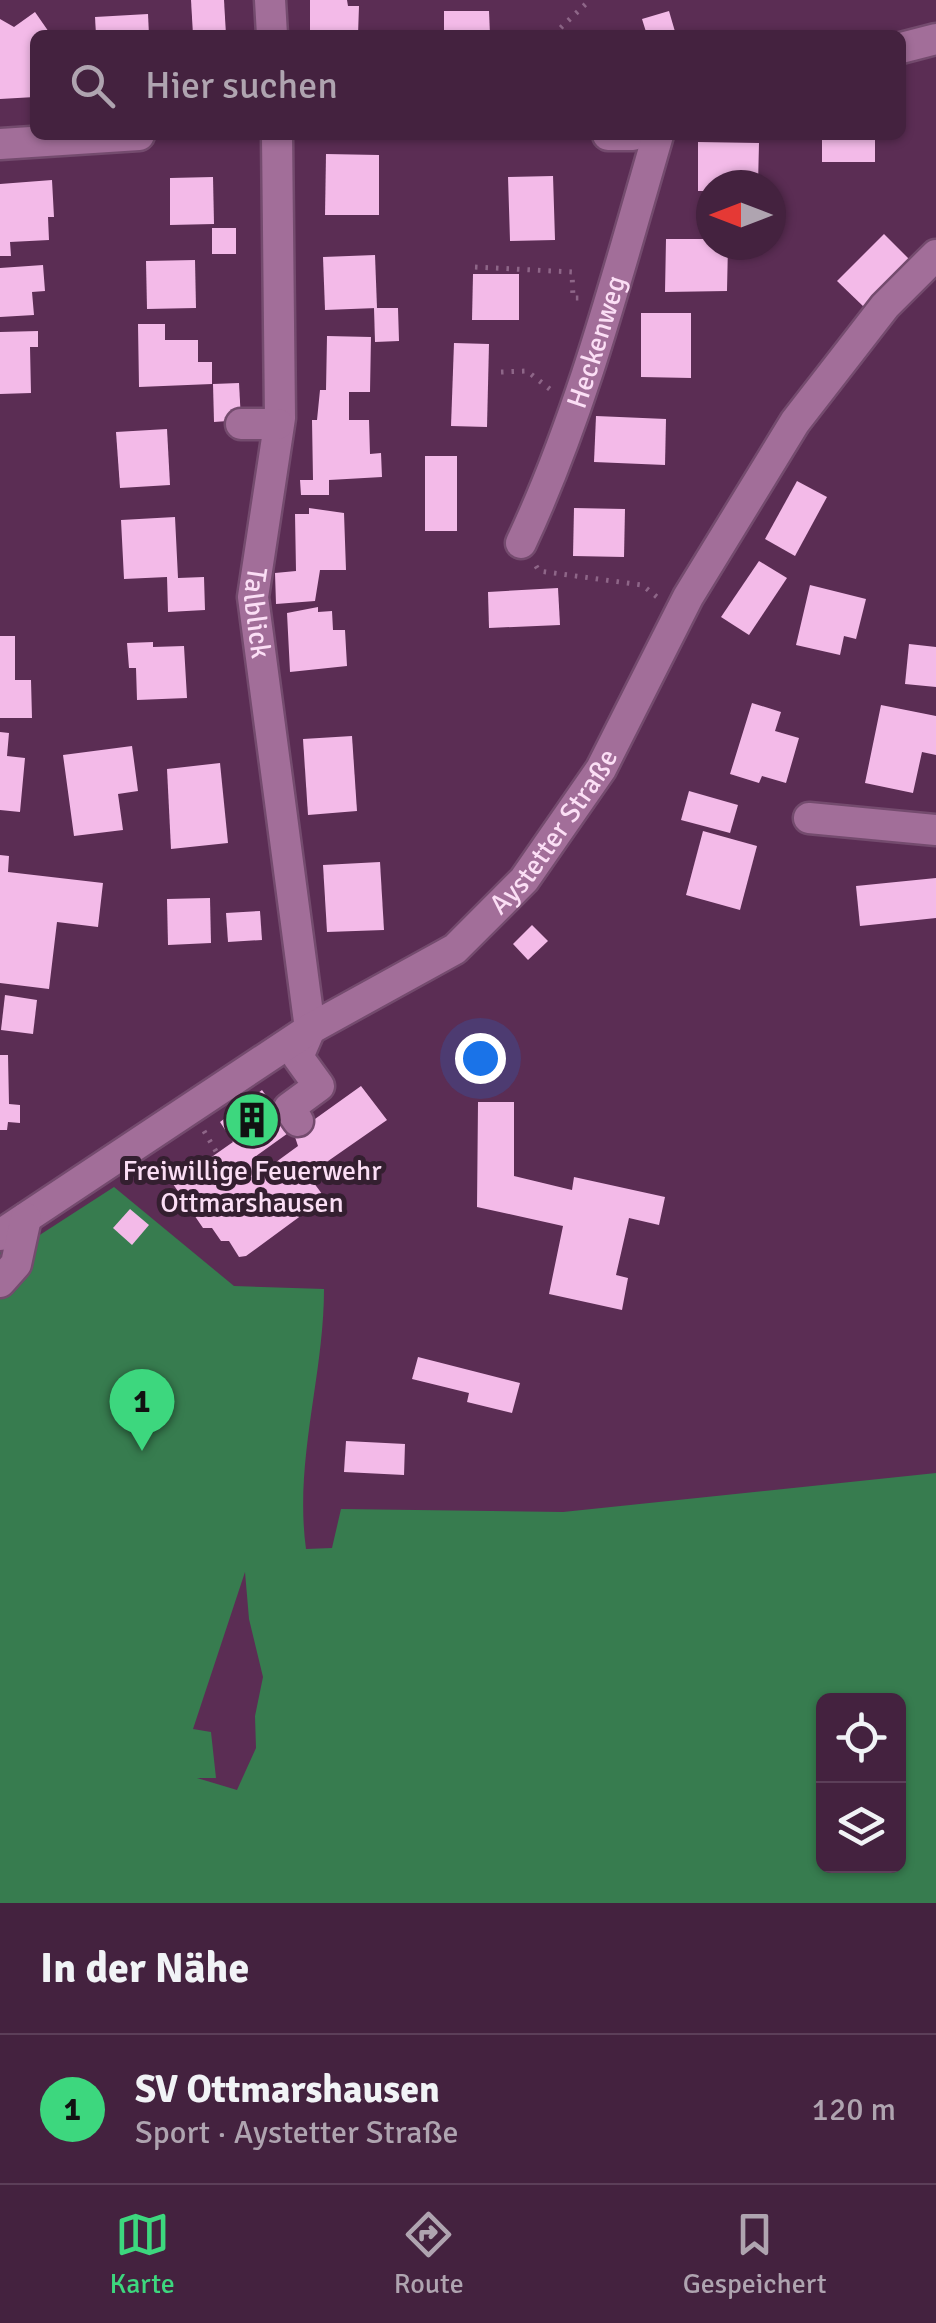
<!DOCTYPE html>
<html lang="de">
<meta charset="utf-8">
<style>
:root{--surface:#44223f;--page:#4e2f4a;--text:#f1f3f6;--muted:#afa4b0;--line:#5c3f59;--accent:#3dd77e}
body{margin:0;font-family:Signika,sans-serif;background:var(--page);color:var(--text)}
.controls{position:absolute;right:30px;bottom:30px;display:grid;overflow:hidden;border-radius:15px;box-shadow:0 2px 8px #0004}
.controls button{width:90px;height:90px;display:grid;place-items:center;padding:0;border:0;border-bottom:2px solid var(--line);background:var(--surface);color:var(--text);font:50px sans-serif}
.compass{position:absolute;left:696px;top:170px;width:90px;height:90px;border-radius:50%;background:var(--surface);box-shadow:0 2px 8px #0004;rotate:270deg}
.you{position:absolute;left:480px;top:1058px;width:35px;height:35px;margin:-25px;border:8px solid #fff;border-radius:50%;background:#1a73e8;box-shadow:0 0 0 15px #1a73e833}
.badge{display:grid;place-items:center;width:65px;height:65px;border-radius:50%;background:var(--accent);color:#111;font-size:32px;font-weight:700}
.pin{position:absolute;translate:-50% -82px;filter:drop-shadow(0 2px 5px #0008)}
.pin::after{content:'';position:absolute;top:52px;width:35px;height:30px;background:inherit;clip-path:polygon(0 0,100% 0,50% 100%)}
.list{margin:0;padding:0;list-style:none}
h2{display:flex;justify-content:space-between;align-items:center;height:130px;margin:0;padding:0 40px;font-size:42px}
h2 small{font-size:32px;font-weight:400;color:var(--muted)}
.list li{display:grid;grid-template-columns:65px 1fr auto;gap:30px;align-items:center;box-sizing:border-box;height:150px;padding:0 40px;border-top:2px solid var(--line)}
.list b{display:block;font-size:38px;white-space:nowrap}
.list p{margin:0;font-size:32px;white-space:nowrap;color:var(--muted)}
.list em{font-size:32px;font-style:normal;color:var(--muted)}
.icon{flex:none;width:55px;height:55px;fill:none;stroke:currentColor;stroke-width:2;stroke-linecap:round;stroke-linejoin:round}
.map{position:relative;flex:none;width:936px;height:1903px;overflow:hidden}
.search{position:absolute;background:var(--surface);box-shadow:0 2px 8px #0004;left:30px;right:30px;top:30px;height:110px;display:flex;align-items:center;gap:25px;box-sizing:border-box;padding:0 35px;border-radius:15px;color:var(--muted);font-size:38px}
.sheet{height:280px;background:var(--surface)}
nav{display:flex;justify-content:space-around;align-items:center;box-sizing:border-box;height:140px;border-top:2px solid var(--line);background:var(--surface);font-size:28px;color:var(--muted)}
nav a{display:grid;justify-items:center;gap:5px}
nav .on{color:var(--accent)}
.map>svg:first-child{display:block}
</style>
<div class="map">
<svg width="936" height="1903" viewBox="0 0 936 1903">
<rect width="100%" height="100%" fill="#5b2d54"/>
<!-- green -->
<path fill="#377c4f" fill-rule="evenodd" d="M114 1187 234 1286 324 1289C324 1376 294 1461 306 1549L332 1548 341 1509 563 1512 936 1473V1903H0V1220L1 1260ZM245 1572 249 1619 263 1677 255 1716 256 1748 237 1790 197 1778H216L211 1732 193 1729ZM824 1700H898V1866H824Z"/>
<!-- building -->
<g fill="#f3bae8">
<path d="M191 0H224L226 35H193Z"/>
<path d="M310 0H347L348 6H359L358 35H310Z"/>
<path d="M444 11H489L490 35H444Z"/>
<path d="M669 11 676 35H647L642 19Z"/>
<path d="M35 12 51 35H35V97L0 99V19L14 27Z"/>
<path d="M148 14 149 35H96L95 17Z"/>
<rect x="822" y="135" width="53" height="27"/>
<path d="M698 142 759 143 758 185H711V191H698Z"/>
<path d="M326 154 379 155V215H325Z"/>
<path d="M553 176 555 240 510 241 508 177Z"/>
<path d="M213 177 214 224 170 225V178Z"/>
<path d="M52 180 54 217H48L49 240 10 242 11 256H0V184Z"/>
<rect x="212" y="228" width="24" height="26"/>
<path d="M884 234 911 261 865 308 837 281Z"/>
<path d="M666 239H711V245H728L727 291 665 292Z"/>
<path d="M375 255 377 308 325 310 323 257Z"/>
<path d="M195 260 196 308 147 309 146 261Z"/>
<path d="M43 265 45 291 32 292 34 315 0 317V268Z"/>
<path d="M473 274H519V320H472Z"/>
<path d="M374 308H398L399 341 375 342Z"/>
<path d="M641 313H691V378L641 377Z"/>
<path d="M138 324H165V340H198V362H212V384L139 387Z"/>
<path d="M38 331V347H30L31 393 0 394V332Z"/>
<path d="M327 336 371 337 370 392H349V420H369L370 454 381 453 382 477 329 480V495H301L300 480H313L312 420H317L320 390H326Z"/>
<path d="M454 343 489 344 487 427 451 426Z"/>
<path d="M239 383 241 420 214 422 213 384Z"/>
<path d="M596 416 666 419 665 465 594 462Z"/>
<path d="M167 429 170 485 120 488 116 432Z"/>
<rect x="425" y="456" width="32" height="75"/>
<path d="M797 481 827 497 795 556 765 539Z"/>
<path d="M309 508 344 513 346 570H320L315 601 276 604 275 573 296 571 295 514H309Z"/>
<path d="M574 508 625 509 624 557 573 556Z"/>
<path d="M175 517 178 578 204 577 205 610 168 612 167 577 124 579 121 520Z"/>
<path d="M759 561 787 578 749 635 721 617Z"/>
<path d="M810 585 866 599 856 639 844 636 840 655 796 645Z"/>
<path d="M558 588 560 625 489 628 488 592Z"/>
<path d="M318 607V612L332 611 333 630H345L347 666 290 672 287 613Z"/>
<path d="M0 636H15V680H31L32 718H0Z"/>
<path d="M153 642V647L184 646 187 698 137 700 136 668H129L127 643Z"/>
<path d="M909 644 936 647V687L905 684Z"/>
<path d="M752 703 781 712 775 731 799 738 786 783 762 776 759 783 730 774Z"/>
<path d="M881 705 936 716V755L922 752 913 793 865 783Z"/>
<path d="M0 732 9 733 7 756 25 758 20 812 0 810Z"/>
<path d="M352 736 357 811 308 815 303 739Z"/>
<path d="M132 746 138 791 118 794 123 830 74 836 63 755Z"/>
<path d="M220 763 228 843 171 849 167 769Z"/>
<path d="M689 791 738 805 730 833 681 820Z"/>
<path d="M703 831 757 846 740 910 686 895Z"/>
<path d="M0 855 9 856 8 872 103 883 98 927 57 922 49 989 0 983Z"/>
<path d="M380 862 384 930 327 932 323 865Z"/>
<path d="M936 878V918L860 926 856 886Z"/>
<path d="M210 898 211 943 168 945 167 899Z"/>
<path d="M260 911 262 940 228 942 226 913Z"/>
<path d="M532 925 548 941 528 960 513 944Z"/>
<path d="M5 995 37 1000 33 1034 1 1030Z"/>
<path d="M0 1055H8L9 1104 20 1105V1123L8 1122 7 1130H0Z"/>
<path d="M361 1086 387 1120 308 1175 325 1198 246 1256 239 1257 229 1241H221L212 1228H203L173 1184 233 1142 220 1122 262 1090 291 1131 252 1159 261 1173 298 1146 294 1134Z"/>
<path d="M478 1102H514V1176L572 1190 574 1177 665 1197 659 1225 629 1218 616 1275 628 1278 622 1310 549 1294 563 1226 477 1207Z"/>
<path d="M130 1209 149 1225 132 1245 113 1228Z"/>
<path d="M418 1357 520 1383 512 1413 467 1402 469 1393 412 1379Z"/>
<path d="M346 1441 405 1444 404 1475 344 1472Z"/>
</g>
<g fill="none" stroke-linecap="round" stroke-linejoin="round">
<!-- minor casing -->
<g stroke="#744b6e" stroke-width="35">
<g id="minor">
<path d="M270 0 272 35"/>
<path d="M901 48 936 39"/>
<path id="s1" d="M277 135 280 418 253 597 310 1029"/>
<path d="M608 135H633"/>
<path d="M0 144 139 135"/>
<path d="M241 424H278"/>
<path id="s2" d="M521 543C582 413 618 272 658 135"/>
<path d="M809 818 936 830"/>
<path d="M298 1121 289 1108 319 1086 298 1057 310 1029"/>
<path id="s3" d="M0 1235 310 1029 455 949 524 880 601 769 688 597 795 422 885 306 936 255"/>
<path d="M0 1282 16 1264 26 1218"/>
</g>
</g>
<!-- path -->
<g stroke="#8e6688" stroke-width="5" stroke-dasharray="2.5 8" stroke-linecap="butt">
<path d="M553 35 590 0"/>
<path d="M475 267 572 272 573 298H582"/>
<path d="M501 372 527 371 551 390"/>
<path d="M536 566 539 571 642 585 657 597"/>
<path d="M204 1131 217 1153"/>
</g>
<!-- minor -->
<use href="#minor" stroke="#a26e99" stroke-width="30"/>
</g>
<!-- icons -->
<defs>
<g id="building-disc" transform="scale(2.875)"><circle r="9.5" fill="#3dd77e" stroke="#341f30"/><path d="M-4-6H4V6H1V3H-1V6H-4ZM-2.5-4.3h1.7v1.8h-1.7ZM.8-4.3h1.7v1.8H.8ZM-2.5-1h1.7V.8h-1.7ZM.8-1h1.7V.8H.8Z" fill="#111"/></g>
</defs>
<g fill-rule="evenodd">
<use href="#building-disc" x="252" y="1120"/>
</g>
<g text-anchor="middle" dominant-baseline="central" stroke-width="10" stroke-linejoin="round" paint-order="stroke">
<!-- street labels -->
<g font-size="28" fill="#fbdef5" stroke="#341f30">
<text stroke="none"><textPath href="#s2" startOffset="215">Heckenweg</textPath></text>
<text stroke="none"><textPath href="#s1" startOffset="480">Talblick</textPath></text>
<text stroke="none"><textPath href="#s3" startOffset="692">Aystetter Straße</textPath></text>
</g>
<!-- poi labels -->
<g font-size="28" fill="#fbdef5" stroke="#341f30">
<text x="252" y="1171">Freiwillige Feuerwehr<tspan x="252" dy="32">Ottmarshausen</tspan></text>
</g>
</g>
</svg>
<div class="controls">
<button><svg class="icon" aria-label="locate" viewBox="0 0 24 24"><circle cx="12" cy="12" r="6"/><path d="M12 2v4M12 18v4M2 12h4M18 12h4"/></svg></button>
<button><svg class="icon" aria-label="layers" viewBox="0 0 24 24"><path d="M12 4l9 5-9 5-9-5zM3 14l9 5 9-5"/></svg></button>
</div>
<svg class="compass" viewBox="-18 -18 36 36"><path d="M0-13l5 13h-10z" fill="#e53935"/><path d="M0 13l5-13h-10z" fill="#afa4b0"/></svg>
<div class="you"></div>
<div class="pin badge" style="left:142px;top:1451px">1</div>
<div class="search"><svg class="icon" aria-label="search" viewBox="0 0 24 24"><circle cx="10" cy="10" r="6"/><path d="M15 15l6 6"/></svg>Hier suchen</div>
</div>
<section class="sheet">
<h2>In der Nähe<small></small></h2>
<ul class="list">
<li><span class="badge">1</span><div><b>SV Ottmarshausen</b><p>Sport · Aystetter Straße</p></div><em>120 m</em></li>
</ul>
</section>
<nav>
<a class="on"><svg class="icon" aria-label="map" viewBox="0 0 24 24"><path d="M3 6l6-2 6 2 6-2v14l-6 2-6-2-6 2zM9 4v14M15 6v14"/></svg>Karte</a>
<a><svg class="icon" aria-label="directions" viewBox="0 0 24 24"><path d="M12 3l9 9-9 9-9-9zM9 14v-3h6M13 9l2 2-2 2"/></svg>Route</a>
<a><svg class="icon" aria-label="saved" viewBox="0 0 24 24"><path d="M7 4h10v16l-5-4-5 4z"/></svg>Gespeichert</a>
</nav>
